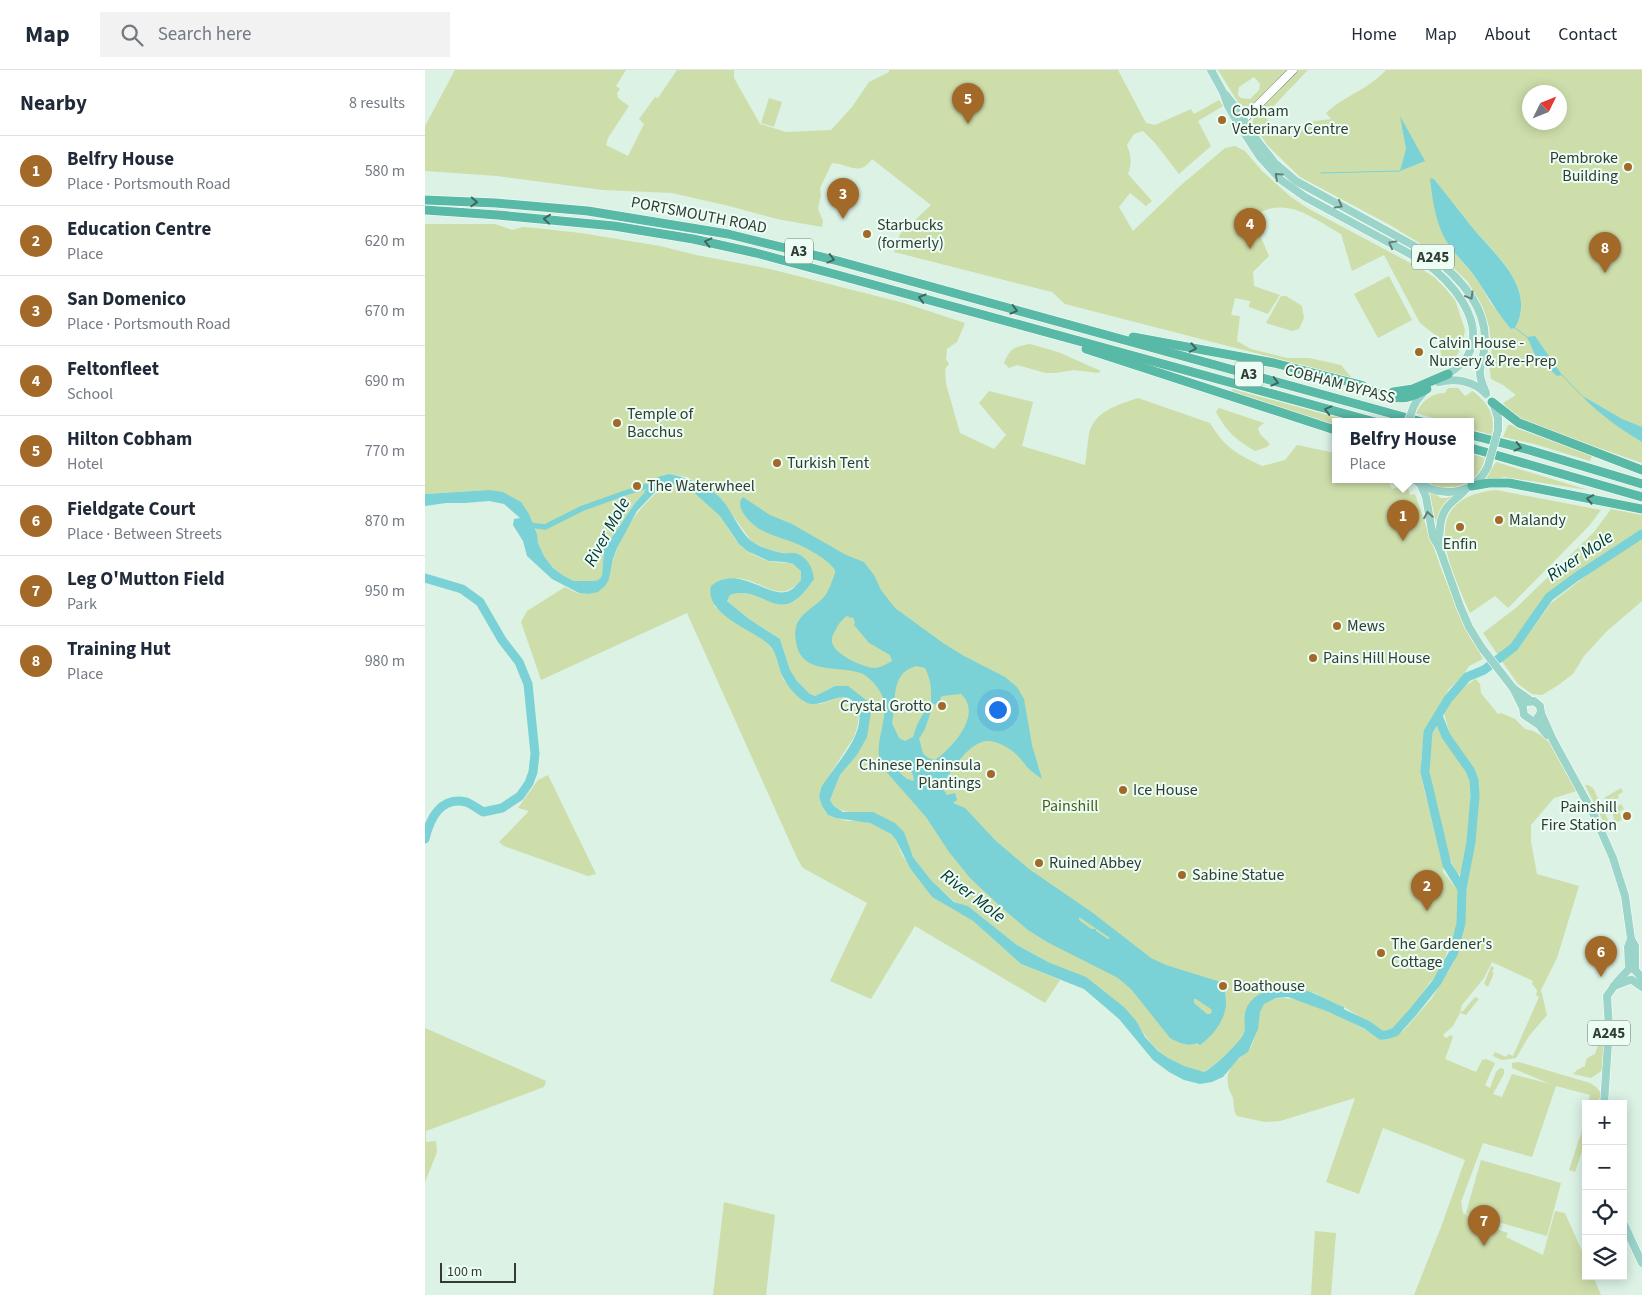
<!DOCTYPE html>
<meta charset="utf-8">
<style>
:root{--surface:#fff;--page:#f2f2f3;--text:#1f2937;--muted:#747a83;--line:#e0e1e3;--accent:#a36928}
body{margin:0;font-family:"Source Sans 3",sans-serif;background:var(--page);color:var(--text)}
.controls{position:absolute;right:15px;bottom:15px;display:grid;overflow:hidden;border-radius:0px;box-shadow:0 2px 12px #0003}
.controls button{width:45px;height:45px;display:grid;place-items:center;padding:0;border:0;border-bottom:1px solid var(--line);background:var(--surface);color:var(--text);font:25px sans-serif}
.compass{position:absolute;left:1097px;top:15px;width:45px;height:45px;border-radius:50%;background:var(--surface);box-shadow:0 2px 12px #0003;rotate:47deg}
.scale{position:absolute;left:15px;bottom:12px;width:76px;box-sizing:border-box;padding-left:5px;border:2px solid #323b36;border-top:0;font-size:14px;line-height:18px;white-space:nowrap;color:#323b36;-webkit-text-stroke:4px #ecfef4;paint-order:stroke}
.you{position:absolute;left:572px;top:639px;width:18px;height:18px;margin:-12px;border:4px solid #fff;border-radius:50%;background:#1a73e8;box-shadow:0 0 0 8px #1a73e833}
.badge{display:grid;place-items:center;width:32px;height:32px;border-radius:50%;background:var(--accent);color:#fff;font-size:16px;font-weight:700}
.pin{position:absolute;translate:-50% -41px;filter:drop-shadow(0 1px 2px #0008)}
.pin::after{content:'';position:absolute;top:26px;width:18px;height:15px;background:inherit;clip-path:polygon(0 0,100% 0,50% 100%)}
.popup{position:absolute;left:907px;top:348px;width:142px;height:65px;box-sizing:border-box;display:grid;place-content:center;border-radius:0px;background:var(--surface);filter:drop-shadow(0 1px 4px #0005);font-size:16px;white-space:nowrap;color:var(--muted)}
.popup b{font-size:19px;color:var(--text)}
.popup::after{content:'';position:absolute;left:50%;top:100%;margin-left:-10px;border:10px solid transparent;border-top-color:var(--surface)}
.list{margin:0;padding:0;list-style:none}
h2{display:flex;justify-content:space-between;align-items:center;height:65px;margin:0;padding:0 20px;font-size:21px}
h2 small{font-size:16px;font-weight:400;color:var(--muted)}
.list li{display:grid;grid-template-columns:32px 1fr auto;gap:15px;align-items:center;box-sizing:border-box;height:70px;padding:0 20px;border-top:1px solid var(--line)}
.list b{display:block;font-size:19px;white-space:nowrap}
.list p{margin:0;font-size:16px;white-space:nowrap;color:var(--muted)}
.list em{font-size:16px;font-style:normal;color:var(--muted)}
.icon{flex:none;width:28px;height:28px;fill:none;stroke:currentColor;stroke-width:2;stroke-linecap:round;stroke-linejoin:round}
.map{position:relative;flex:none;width:1217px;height:1225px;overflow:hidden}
header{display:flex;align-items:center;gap:30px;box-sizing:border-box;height:70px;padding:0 25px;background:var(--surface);border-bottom:1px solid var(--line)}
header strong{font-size:24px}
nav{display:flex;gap:28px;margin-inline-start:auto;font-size:18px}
.search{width:350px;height:45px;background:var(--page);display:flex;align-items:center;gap:12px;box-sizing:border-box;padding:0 18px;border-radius:0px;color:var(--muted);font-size:19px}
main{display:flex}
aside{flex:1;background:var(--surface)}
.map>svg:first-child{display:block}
</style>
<header>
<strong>Map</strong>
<div class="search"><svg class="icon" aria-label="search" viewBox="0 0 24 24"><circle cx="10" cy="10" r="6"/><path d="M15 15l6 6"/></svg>Search here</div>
<nav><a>Home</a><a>Map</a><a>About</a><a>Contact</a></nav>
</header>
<main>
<aside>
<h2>Nearby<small>8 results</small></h2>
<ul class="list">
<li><span class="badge">1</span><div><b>Belfry House</b><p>Place · Portsmouth Road</p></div><em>580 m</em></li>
<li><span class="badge">2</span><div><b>Education Centre</b><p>Place</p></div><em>620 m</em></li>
<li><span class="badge">3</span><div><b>San Domenico</b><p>Place · Portsmouth Road</p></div><em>670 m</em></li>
<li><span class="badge">4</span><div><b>Feltonfleet</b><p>School</p></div><em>690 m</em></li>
<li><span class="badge">5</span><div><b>Hilton Cobham</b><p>Hotel</p></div><em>770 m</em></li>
<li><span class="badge">6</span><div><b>Fieldgate Court</b><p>Place · Between Streets</p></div><em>870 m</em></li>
<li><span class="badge">7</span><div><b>Leg O'Mutton Field</b><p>Park</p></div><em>950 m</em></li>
<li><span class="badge">8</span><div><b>Training Hut</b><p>Place</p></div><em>980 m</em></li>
</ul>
</aside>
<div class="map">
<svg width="1217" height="1225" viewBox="0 0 1217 1225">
<rect width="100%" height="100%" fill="#dbf2e5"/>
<!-- green -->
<g fill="#cddeab" fill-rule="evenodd">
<path d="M30 0H201L191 16 195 19 192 23 193 28 204 36 183 68 181 75 203 86 219 54 214 49 230 27 233 28 252 0H309V8L335 54 361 62 406 60 427 37 444 12 464 2V0H693L721 53 730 55 766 39 769 44 794 30 798 36 773 51 786 76 754 104 730 73 718 61 709 64 702 75C706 86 707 93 703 104L727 131 721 136 705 123 694 137 708 161 755 116 800 78 810 76 820 81 837 101 866 127 884 139 993 197 1009 207 1020 218 1030 230 1040 260 1037 275 1031 287 1018 295 1013 267 995 253 959 185 927 201 916 164C890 150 866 128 836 142L841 159 834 163 844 186 828 202 829 216 855 225 843 244 824 237 825 231 810 228 806 245 815 246 812 271 826 279 862 288H884L916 295 927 308 640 234 627 222 469 182 475 164 506 135 447 89C434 107 425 94 407 93L395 118 396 125 393 139 398 151 397 157 352 149 304 136 247 123 178 120 72 106 0 101V56Z"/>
<path d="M793 0H867L851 16 821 38 814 34ZM829 7 835 14 834 20 825 29 816 28 813 25 814 17Z"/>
<path d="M872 0H883L839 46 848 55 853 57 851 60 862 65 872 68 882 52 906 49 901 43C919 26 944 19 961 0H1217V393L1105 354 1086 343 1078 333 1091 325 1078 315 1066 309 1064 295 1067 279 1064 257 1058 238 1043 212 1018 188 965 155 875 107 843 76 827 53 832 39ZM1104 22H1134V52H1104ZM1009 109C1022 125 1034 142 1048 158 1071 185 1112 219 1090 258L1086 259 1065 232 1053 210 1032 185Z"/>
<path d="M344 28 357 32 349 57 336 53Z"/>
<path d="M0 154H70L87 160 98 157 110 158 156 163 235 176 271 185 345 199 479 233 540 253 532 272 522 279 521 289 524 294 520 299 521 314 535 363 569 379 581 365 554 333 564 321 608 332 597 376 660 395C662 385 662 374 664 364 669 341 693 335 713 328L785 353C800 378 812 384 837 396L860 390 872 375 910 383V410H970L964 413 967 419 982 414 985 425 990 424 1018 504 1035 545 1058 589 1044 596 1038 606 1024 619 999 661 996 692 997 711 1018 795V802L1034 822 1033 854 1013 905 1005 912 988 936 968 958 958 961 919 937 905 932 890 923 860 915 819 945C820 951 822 959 818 965 814 974 788 997 779 1002 748 997 726 979 712 952L625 893 592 875 543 836 530 832 506 810 488 787 484 777 448 742C433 742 414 746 405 730L415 705 432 685 446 642 410 616 390 626 385 624 372 611 365 600 355 569 324 549 302 531 305 525C340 513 354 563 389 509L382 491 373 484 358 483 343 479 327 472 301 436 279 416 262 407 244 404 224 412 219 423 210 433 179 479 177 506 173 510 160 512 149 511 139 506 128 498 119 486 113 473 110 455 64 420 0 424Z"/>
<path d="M964 206 987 250 953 268 929 224Z"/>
<path d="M856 226H861L877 236 879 248 874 259 867 261 841 253Z"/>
<path d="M605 274 633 282 676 301 673 303 649 300 631 303H621L592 295 584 298 579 293C585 278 589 277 605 274Z"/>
<path d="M1023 318H1033L1040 326 1048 321C1063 334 1071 344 1067 365L1046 359V352H1023L991 343C996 332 1008 322 1020 323Z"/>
<path d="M807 319 928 352H910V357L806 323Z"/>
<path d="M794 338 839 353 833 358 835 364 845 374 842 377 830 381C811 370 802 362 791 342Z"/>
<path d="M1083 355H1087L1093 359 1167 385 1165 391 1109 374 1078 367Z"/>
<path d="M1046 384 1060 388C1053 418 1022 425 998 410H1046Z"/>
<path d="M1071 392 1163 420 1079 407 1058 412Z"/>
<path d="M249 414C266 415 286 434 296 447 304 458 310 473 322 481 328 485 337 489 344 491 357 495 364 488 376 501V510C356 534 342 514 318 509 312 508 305 509 298 509L289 536 309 552 342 572 350 584 358 609 379 632 395 634 416 627 422 628 428 633 434 641 433 654 429 667 396 718 394 727 397 736 403 745 422 751H437L445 753 466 764 471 770 477 785 507 827 548 851 596 894 635 910 620 933 490 856 446 929 405 911 442 833 378 798 373 790 262 543 116 610 96 552 102 541 140 517 152 523 163 524 184 509C189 478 202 452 224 430 235 420 233 417 249 414Z"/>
<path d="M1071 420 1176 440 1164 456 1083 538 1070 526 1045 543C1023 494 991 428 1071 420Z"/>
<path d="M1004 421 1011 423 1015 428H1022L1026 425H1032L1012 458Z"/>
<path d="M1186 439 1217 445V460L1140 510 1120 527 1087 574 1073 585 1058 563 1092 537 1126 504 1169 462Z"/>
<path d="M1217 468V531L1181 562 1159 586 1148 604 1132 616 1117 625 1107 624 1093 614 1076 590 1094 577 1126 533 1166 502Z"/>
<path d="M1051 609 1055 614 1056 623 1073 644 1076 643 1090 649 1100 659 1108 661 1118 666 1128 676 1152 721 1129 728 1106 755V772L1112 804 1154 816 1132 888 1116 920 1122 945 1104 966 1091 988 1077 990 1068 986 1070 982 1081 987 1083 984 1088 986 1114 927 1111 925 1112 920 1107 914 1108 911 1067 892 1059 908 1037 935 1035 942 1038 941 1050 927 1054 929 1041 945 1035 943 1028 956 1018 965 1021 968 1026 965 1028 967 1020 989 1051 1002 1057 990 1061 989 1070 993 1060 1015 1065 1018 1071 1002 1075 998 1079 999V1004L1068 1024 1077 1027 1087 1004 1125 1014 1087 998V993L1094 992 1165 1013 1171 1017 1176 1023 1173 1034H1163L1165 1025 1131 1016 1107 1087 1058 1073 1036 1132 1038 1143 1043 1145V1149L1083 1163 1081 1167 1118 1185 1130 1141 1140 1143 1161 1190V1206H1168L1176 1225H989L1016 1157 1040 1090 958 1058 934 1124 901 1112 930 1028 855 1051 840 1052 812 1046C808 1041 809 1034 808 1028 806 1023 803 1019 803 1014 800 999 811 991 821 983 834 972 831 942 839 934 865 911 936 961 962 970L979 960 1007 928 1028 894 1038 866 1041 824 1052 741 1051 703 1025 665 1019 643C1025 630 1038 615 1051 609Z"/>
<path d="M1013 655 1022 675 1043 701 1046 713 1045 757 1037 800 1035 804H1032L1020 777 1004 699 1007 664Z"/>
<path d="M123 705 171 804 163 806 79 776 74 772 104 741 93 738 113 710Z"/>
<path d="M1160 715H1163L1168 718 1186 756 1185 761H1183Z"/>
<path d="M1196 718 1198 722 1193 725 1194 728 1183 732 1191 726 1183 730 1179 728Z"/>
<path d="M1196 734 1199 739 1194 742 1198 749 1191 753C1186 743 1187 739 1196 734Z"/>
<path d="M1066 896 1069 898 1067 902 1069 903 1063 917 1059 914Z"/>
<path d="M0 958 121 1011 119 1017 1 1061V1072L11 1071 12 1082 0 1112Z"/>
<path d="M1175 969H1180L1178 1000 1166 1008 1148 1004 1152 1000 1160 996C1161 987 1162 988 1170 984Z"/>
<path d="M1161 1048V1069L1150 1102 1144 1100Z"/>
<path d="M1056 1090 1136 1113 1122 1166 1041 1143Z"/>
<path d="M299 1132 350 1145 341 1225H288Z"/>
<path d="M890 1161 911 1163 906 1225H886Z"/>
</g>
<!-- water -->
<g fill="#7bd2d6" fill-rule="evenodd">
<path d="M975 46 1000 91 975 101 981 79Z"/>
<path d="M1005 108 1009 109C1022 125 1034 141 1047 157 1070 185 1112 218 1090 258L1086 259C1073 244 1064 228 1053 211 1043 195 1026 182 1018 165 1010 148 1007 127 1005 108Z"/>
<path d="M1110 266 1137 305 1132 306 1111 287 1102 267Z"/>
<path d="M1156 325 1197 349 1217 357V372C1194 358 1174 344 1156 325Z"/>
<path d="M244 404C266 408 291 418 303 438 309 447 319 467 328 472 337 478 348 481 357 483 362 484 369 482 373 484 383 488 388 499 389 509 354 563 340 513 305 525L302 531 324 549 355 569 365 600 372 611 385 624 390 626 410 616H423L445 633 446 642 442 667 432 685 415 705 405 730 409 736 418 742H448L470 753 479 762 488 787 506 810 529 832 543 836 592 875 625 893 661 907 699 937 712 952 720 967 733 981 743 988 759 996 779 1002C788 998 813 974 818 965 822 958 818 950 820 943 824 922 855 913 873 918 890 922 903 931 919 937V944L915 946 863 927 851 928 839 934 835 942 833 959 823 982 814 988 798 1007 787 1012 775 1014 759 1010 744 1002 728 990 694 949 659 919 596 894 548 851 507 827 485 798 471 770 466 764 445 753 411 748 403 745 397 736 394 727 396 718C407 698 442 664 433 640 423 611 397 642 380 632 372 627 363 617 359 609 352 597 353 581 341 572 324 559 279 543 286 516 314 493 344 530 364 521 369 519 372 514 376 510V501L368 494 360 492 344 491 322 481 314 474 295 446 264 418 258 415 249 414 234 418 212 441 192 478 188 489 184 509 180 516 173 522 163 524 154 523 127 509 102 486 98 471 88 455 89 449 95 448 79 434 64 431 40 433H21L0 436V424L64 420 78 422 96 432 104 444 112 464 113 473 119 486 128 498 139 506 149 511H168L173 510 177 506 179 479 210 433 219 423 224 412 233 407Z"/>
<path d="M318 427 345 445 367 454 421 485 439 492 449 505 456 520 470 538 518 573 539 586 580 607 592 617 599 629 607 675 617 709C612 705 607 702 602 697 599 693 596 689 592 685 585 678 568 668 557 672 541 677 524 703 517 717L522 725 530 723 532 730 528 733 540 738 571 771 604 799 668 843 726 888 741 895 799 913C799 919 801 926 801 933 801 949 788 966 775 975L772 973C763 977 754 973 745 968L706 919 693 908 622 872 603 860 577 838 545 808 524 782 501 747 457 697C445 672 470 643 454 620 451 614 443 607 438 604 418 595 383 605 373 580 371 573 369 565 371 557 375 543 390 537 399 527 404 521 407 511 410 503V500C403 490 390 483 379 477 365 470 349 467 336 460 326 454 308 437 318 427ZM422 546 426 548 428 547 430 553 429 555 444 573 465 585 467 591C461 594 456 598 449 598 437 597 409 584 407 572 406 568 408 565 410 561 413 555 416 550 422 546ZM491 596 500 598C507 613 506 618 506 633L512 635 516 630 515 628 517 626 536 624C558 644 528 677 510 690 495 687 498 679 494 669L500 659 506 641 501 638 492 655 488 667 480 671 474 668 467 653C472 631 464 604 491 596ZM476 695H479C485 698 489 704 489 711L482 709 475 703ZM654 847 685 868 683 869 671 861V859H666L654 850ZM769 929H771L786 939 787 942 785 944H782L769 933Z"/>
</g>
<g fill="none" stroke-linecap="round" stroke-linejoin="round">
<!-- stream -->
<g stroke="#7bd2d6" stroke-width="1">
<path d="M896 103 975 101"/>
<path d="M1090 258 1102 267"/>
<path d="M1137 305 1156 325"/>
</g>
<!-- canal -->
<path stroke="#7bd2d6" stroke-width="5.5" d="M104 455 120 457 158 438 200 423 222 416 228 418"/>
<!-- river -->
<g stroke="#7bd2d6" stroke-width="9">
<path d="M0 508 37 519 55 532 77 570 94 592 103 614 110 684 108 702 104 713 95 726 77 738 58 742C53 739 47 734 41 732 16 726 5 748 0 769"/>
<path d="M1037 819 1022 795 1000 702 1003 662 1023 629 1042 607 1059 600 1089 577 1124 527 1151 507 1217 464"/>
<path d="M908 939 942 955 956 965H961L970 962 988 942 1012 912 1029 882 1036 853 1037 819 1046 772 1050 726 1049 710 1045 700 1021 666 1013 646"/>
</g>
<!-- secondary casing -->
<g stroke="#6e8377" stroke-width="9">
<path id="secondary" d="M815 53 868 0"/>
</g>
<!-- primary casing -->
<g stroke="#fff" stroke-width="9">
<g id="primary">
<path d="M786 0 798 22 803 36 814 55 835 87 856 110 880 127 998 191C1025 210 1063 251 1042 287 1036 296 1027 301 1019 307"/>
<path d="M801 25 808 34 834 73 850 93 871 111 1004 184C1031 204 1061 234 1060 271 1060 281 1056 291 1055 301 1054 308 1059 317 1061 323"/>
<path d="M1014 312C1031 308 1049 311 1061 324"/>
<path d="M1068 333 1073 348V360"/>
<path d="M988 338 992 330 999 322"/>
<path d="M990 410C1015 429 1049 426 1063 396"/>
<path d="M995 413 1001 427 1008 467 1014 477 1035 536 1044 557 1057 578 1088 618 1106 631"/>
<path d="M1014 477C1015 461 1013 446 1025 434 1030 429 1036 425 1040 420"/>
<path d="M1088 618 1098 638 1099 645 1114 655 1122 665"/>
<path d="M1103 632 1109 631 1115 636 1116 643 1113 647"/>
<path d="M1116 643 1128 670 1169 745 1188 788 1200 826 1206 869 1210 876V900"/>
<path d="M1204 899 1203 877 1206 869"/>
<path d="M1210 900 1217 908"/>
<path d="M1207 910 1217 917"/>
<path d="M1189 916 1205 910"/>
<path d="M1179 1034 1184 958 1182 926 1192 912 1204 899"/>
<path d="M1198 1152 1217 1193"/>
</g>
</g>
<!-- highway casing -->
<g stroke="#fff" stroke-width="10">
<g id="highway">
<path d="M0 130 71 133 163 141 303 164 413 191 997 352"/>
<path d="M0 140 73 145 189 156 268 169 331 183 409 204 950 352"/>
<path d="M708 267 849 293 936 315C947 323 969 330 983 327 989 326 996 322 1002 319"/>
<path d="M661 279 910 360"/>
<path d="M968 322 988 319 1023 304"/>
<path d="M1067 332 1094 353 1217 400"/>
<path d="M1046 365 1104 380 1217 414"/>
<path d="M1046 378 1217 427"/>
<path d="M1047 416 1064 413H1084L1217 439"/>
</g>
</g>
<!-- secondary -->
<use href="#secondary" stroke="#fff" stroke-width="8"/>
<!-- primary -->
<use href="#primary" stroke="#9bd5ca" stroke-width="8"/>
<!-- highway -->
<use href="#highway" stroke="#58b9a7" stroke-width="9"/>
<!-- primary-bridge casing -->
<g stroke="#fff" stroke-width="9" stroke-linecap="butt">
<g id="primary-bridge">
<path d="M983 352 988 338"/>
<path d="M1063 396 1073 360"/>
</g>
</g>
<!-- primary-bridge -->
<use href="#primary-bridge" stroke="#9bd5ca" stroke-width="8"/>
</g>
<!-- one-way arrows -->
<defs><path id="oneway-chevron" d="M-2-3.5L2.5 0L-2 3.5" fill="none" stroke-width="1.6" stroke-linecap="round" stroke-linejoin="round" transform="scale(1.25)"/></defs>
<g stroke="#618079">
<use href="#oneway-chevron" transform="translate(853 106) rotate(-138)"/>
<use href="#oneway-chevron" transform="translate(914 135) rotate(29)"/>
<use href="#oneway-chevron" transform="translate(967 174) rotate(-151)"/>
<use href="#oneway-chevron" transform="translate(1045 226) rotate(59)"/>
<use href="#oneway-chevron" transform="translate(1003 445) rotate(-99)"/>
</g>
<g stroke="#3f675e">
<use href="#oneway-chevron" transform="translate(49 132) rotate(3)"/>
<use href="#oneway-chevron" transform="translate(122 149) rotate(-174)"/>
<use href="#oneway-chevron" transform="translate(283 172) rotate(-167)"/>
<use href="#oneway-chevron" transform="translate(406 189) rotate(15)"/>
<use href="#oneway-chevron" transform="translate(497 228) rotate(-164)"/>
<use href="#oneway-chevron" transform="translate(589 240) rotate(15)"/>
<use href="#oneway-chevron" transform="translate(768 278) rotate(11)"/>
<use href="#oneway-chevron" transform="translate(850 312) rotate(15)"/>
<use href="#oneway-chevron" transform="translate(903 340) rotate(-165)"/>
<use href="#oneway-chevron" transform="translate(1093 377) rotate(14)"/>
<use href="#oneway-chevron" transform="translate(1165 429) rotate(-169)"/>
</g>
<!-- markers -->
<g fill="#a36928" stroke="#ecfef4" stroke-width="2">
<circle cx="797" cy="50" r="5"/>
<circle cx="1203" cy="97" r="5"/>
<circle cx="442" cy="164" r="5"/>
<circle cx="994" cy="282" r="5"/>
<circle cx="192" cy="353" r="5"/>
<circle cx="352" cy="393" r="5"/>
<circle cx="212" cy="416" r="5"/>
<circle cx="1074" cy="450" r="5"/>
<circle cx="1035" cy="457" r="5"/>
<circle cx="912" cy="556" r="5"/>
<circle cx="888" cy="588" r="5"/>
<circle cx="517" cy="636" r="5"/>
<circle cx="566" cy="704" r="5"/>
<circle cx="698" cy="720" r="5"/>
<circle cx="1202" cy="746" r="5"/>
<circle cx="614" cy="793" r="5"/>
<circle cx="757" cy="805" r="5"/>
<circle cx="956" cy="883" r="5"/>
<circle cx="798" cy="916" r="5"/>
</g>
<g text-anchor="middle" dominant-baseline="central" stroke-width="4" stroke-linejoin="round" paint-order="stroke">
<!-- shield labels -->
<g fill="#ecfef4" stroke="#6a766f" stroke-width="1">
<rect x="360" y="168.5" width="28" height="25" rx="4"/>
<rect x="987" y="174.5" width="42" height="25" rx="4"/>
<rect x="810" y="291.5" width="28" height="25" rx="4"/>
<rect x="1163" y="950.5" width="42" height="25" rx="4"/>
</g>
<g font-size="15" font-weight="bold" fill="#323b36">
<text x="374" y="181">A3</text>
<text x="1008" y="187">A245</text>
<text x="824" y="304">A3</text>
<text x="1184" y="963">A245</text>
</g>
<!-- poi labels -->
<g font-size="16" fill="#323b36" stroke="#ecfef4" text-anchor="start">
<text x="807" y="41">Cobham<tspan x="807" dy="18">Veterinary Centre</tspan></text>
<text x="1193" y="88" text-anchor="end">Pembroke<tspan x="1193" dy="18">Building</tspan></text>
<text x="452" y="155">Starbucks<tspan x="452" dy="18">(formerly)</tspan></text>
<text x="1004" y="273">Calvin House -<tspan x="1004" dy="18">Nursery &amp; Pre-Prep</tspan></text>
<text x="202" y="344">Temple of<tspan x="202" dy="18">Bacchus</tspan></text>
<text x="362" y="393">Turkish Tent</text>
<text x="222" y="416">The Waterwheel</text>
<text x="1084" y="450">Malandy</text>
<text x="1035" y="474" text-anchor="middle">Enfin</text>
<text x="922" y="556">Mews</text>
<text x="898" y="588">Pains Hill House</text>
<text x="507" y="636" text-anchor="end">Crystal Grotto</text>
<text x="556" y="695" text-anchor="end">Chinese Peninsula<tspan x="556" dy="18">Plantings</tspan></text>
<text x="708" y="720">Ice House</text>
<text x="1192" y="737" text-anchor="end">Painshill<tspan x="1192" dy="18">Fire Station</tspan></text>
<text x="624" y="793">Ruined Abbey</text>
<text x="767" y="805">Sabine Statue</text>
<text x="966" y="874">The Gardener's<tspan x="966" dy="18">Cottage</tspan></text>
<text x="808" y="916">Boathouse</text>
</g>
<!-- street labels -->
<g font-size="16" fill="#323b36" stroke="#ecfef4">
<text transform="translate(274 145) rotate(11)">PORTSMOUTH ROAD</text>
<text transform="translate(915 314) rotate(15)">COBHAM BYPASS</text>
</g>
<!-- park labels -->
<g font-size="16" fill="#4b5c1b" stroke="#ecfef4">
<text x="645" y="736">Painshill</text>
</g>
<!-- water labels -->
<g font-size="18" font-style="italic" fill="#093537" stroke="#ecfef4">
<text transform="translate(182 462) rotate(-61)">River Mole</text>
<text transform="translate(1155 486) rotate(-34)">River Mole</text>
<text transform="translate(548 826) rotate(37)">River Mole</text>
</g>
</g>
</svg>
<div class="controls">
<button>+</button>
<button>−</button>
<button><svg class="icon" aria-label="locate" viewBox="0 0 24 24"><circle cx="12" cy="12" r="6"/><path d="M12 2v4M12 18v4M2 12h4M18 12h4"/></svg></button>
<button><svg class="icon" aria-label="layers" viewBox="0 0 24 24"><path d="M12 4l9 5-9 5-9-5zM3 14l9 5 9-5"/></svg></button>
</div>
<svg class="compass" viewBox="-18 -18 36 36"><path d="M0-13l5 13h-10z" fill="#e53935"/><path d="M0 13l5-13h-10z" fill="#747a83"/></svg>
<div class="scale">100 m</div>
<div class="you"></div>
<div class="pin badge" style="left:978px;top:471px">1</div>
<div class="popup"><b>Belfry House</b>Place</div>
<div class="pin badge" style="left:1002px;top:841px">2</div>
<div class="pin badge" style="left:418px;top:149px">3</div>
<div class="pin badge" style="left:825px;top:179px">4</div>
<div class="pin badge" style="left:543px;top:54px">5</div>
<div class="pin badge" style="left:1176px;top:907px">6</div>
<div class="pin badge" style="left:1059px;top:1176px">7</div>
<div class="pin badge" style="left:1180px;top:203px">8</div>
</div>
</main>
